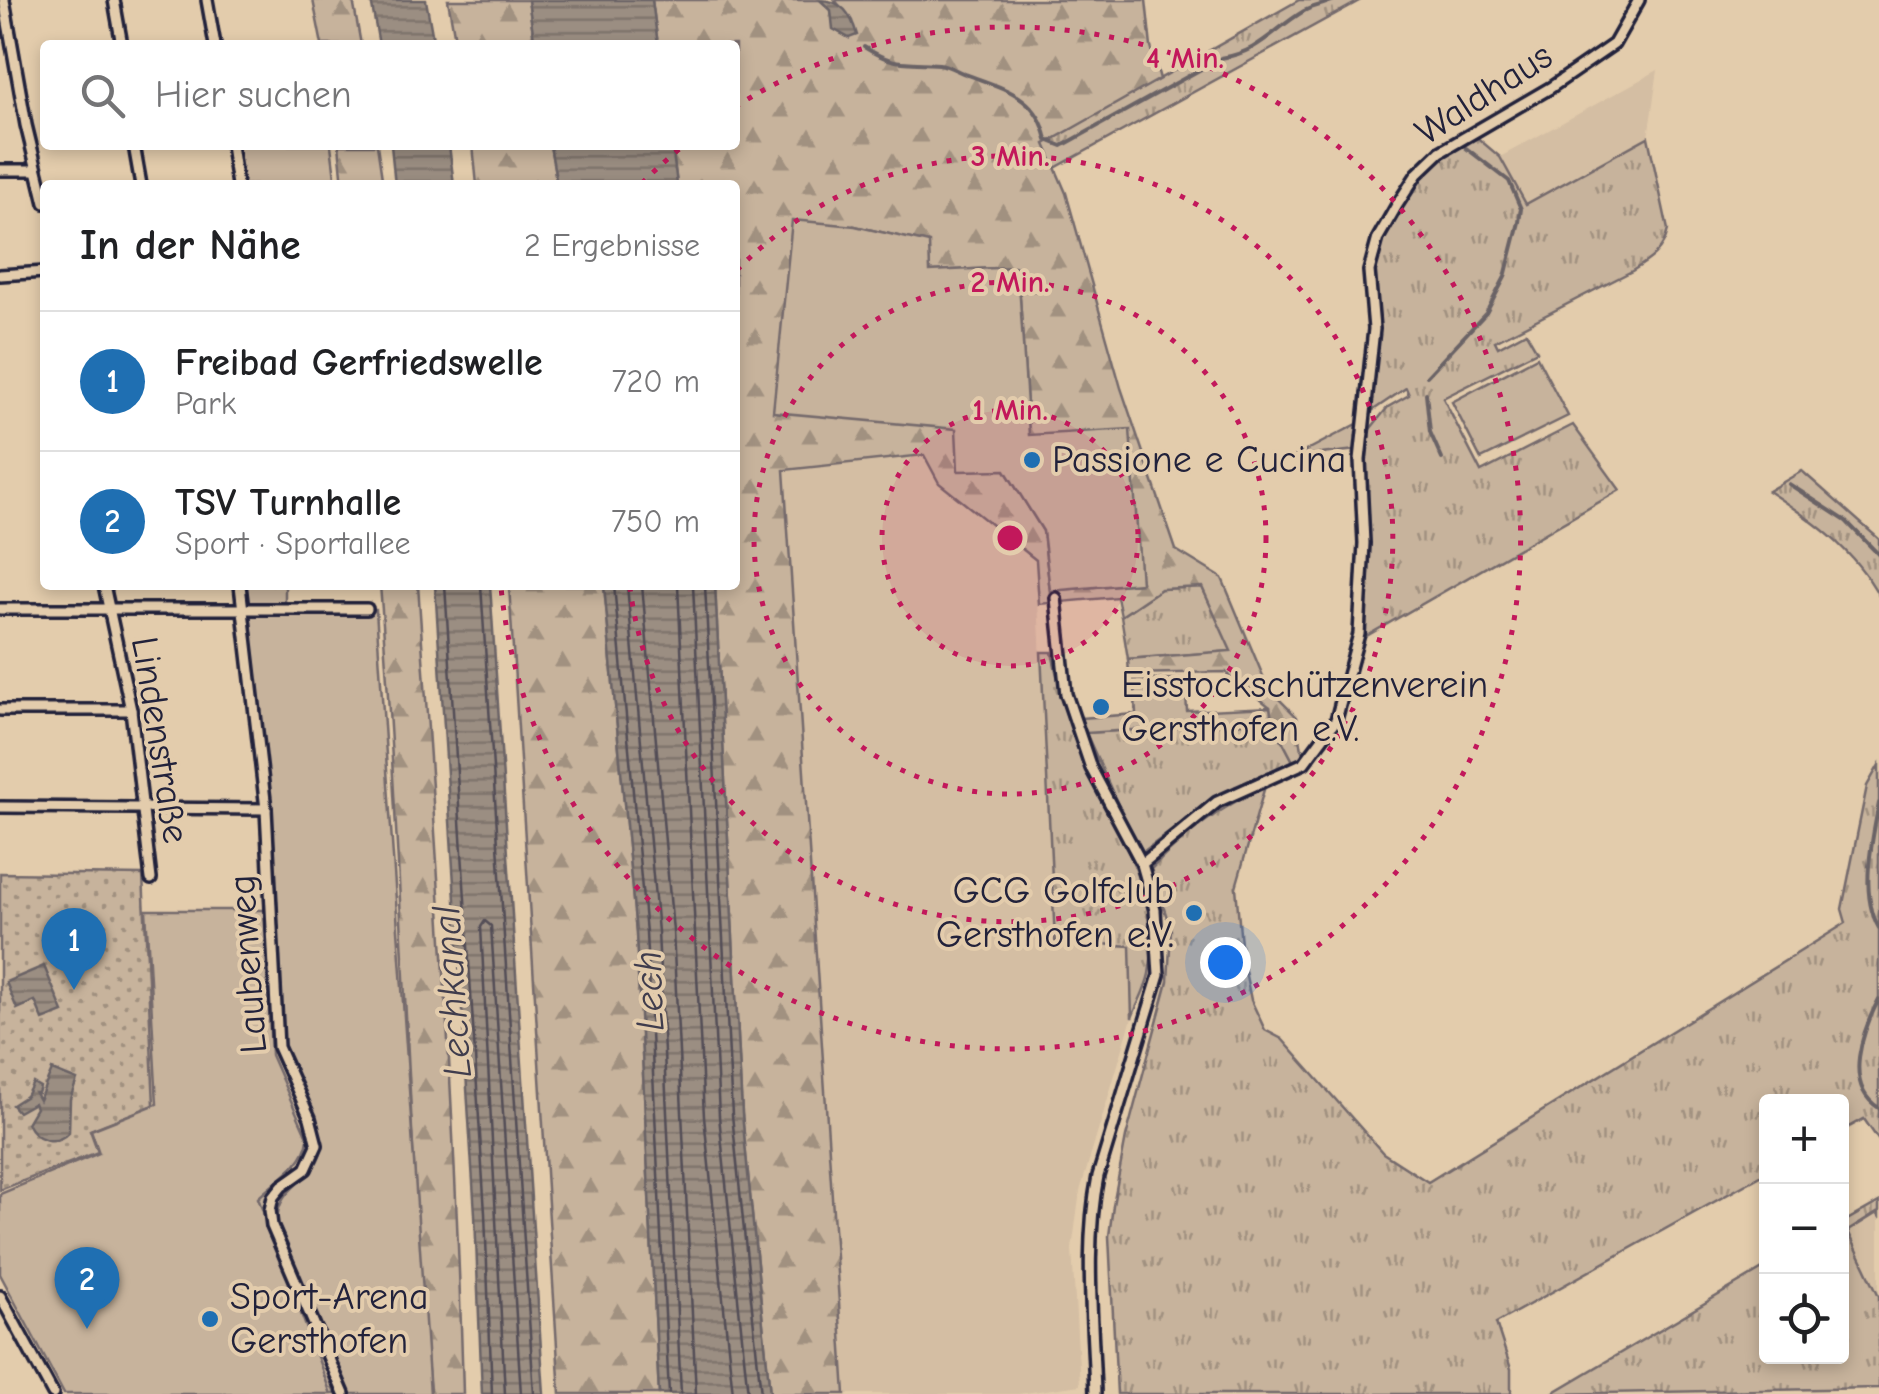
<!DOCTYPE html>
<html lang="de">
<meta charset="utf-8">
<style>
:root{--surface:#fff;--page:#f2f2f2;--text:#202124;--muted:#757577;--line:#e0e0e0;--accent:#1f6fb2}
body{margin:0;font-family:"Comic Neue",sans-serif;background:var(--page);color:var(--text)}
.controls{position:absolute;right:30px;bottom:30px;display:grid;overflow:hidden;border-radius:10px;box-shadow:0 5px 15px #0003}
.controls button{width:90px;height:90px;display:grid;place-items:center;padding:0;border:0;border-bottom:2px solid var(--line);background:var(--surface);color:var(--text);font:50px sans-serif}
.you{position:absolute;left:1225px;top:962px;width:35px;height:35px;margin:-25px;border:8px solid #fff;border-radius:50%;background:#1a73e8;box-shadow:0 0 0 15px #1a73e833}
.badge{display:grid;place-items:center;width:65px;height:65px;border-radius:50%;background:var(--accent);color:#fff;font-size:32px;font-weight:700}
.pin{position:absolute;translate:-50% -82px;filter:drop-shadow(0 2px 5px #0008)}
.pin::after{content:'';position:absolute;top:52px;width:35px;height:30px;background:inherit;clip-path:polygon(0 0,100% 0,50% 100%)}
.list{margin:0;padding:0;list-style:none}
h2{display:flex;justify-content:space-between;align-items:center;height:130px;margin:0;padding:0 40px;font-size:42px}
h2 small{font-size:32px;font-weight:400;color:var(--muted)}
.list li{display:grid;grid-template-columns:65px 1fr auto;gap:30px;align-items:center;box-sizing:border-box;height:140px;padding:0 40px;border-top:2px solid var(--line)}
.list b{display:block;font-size:38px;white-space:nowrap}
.list p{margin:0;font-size:32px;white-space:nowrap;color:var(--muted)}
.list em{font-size:32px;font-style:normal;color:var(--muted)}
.icon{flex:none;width:55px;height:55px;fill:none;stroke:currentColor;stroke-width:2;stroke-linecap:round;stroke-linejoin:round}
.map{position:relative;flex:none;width:1879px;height:1394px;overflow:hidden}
.search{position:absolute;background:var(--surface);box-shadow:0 5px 15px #0003;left:40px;top:40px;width:700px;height:110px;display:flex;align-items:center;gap:25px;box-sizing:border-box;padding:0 35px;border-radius:10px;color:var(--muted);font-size:38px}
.panel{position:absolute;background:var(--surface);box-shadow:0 5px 15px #0003;left:40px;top:180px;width:700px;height:410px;border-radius:10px}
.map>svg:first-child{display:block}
</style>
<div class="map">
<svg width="1879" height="1394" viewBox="0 0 1879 1394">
<defs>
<pattern id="grass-tufts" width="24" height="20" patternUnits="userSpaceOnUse" patternTransform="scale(2.5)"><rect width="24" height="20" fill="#c7b39c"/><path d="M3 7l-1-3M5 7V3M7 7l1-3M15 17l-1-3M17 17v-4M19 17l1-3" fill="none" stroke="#a19180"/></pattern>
<pattern id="forest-firs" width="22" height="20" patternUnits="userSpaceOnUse" patternTransform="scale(2.5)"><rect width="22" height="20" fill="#c7b39c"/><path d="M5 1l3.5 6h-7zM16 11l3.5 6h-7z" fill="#a19180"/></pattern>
<pattern id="park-dots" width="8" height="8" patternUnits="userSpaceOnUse" patternTransform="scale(2.5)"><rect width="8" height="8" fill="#c7b39c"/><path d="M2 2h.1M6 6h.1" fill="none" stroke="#a19180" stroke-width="1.8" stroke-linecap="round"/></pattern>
<pattern id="water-rules" width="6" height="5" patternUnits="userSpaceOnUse" patternTransform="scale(2.5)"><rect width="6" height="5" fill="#9b8e82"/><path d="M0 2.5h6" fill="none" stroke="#7e746c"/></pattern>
</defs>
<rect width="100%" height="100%" fill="#e3ccac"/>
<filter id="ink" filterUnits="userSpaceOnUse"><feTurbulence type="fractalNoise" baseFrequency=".01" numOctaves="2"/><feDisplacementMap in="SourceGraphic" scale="20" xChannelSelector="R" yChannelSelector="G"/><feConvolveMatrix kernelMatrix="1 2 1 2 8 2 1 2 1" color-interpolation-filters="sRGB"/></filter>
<g filter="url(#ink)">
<!-- built -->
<g fill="#d4bea3">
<path d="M1658 70 1648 137 1526 204 1500 157Z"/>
<path d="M924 455 939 483 1036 560 1055 941 1130 945 1132 1018 1080 1191 1072 1249 1080 1385 1018 1394H845L784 469Z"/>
<path d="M1877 1212 1879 1216V1296L1847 1230Z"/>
</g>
<!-- grass -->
<g fill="url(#grass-tufts)" stroke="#746a6c" stroke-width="2.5">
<path d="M1299 0H1361L1055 168 1044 144Z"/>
<path d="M1474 135 1500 157 1526 204 1648 137 1668 230C1663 252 1650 260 1632 271L1495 341 1498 347 1526 332 1537 351 1443 398 1481 472 1573 425 1620 490 1363 638 1368 543 1363 459 1367 433 1388 407 1409 395 1406 388 1369 413C1369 384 1378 357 1377 328 1377 308 1371 286 1374 266 1382 210 1428 164 1474 135Z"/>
<path d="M1361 422 1356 450 1294 457Z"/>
<path d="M1802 471 1879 539V596C1853 548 1812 520 1768 491Z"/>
<path d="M1202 587 1232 651 1128 659 1121 616 1161 589Z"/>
<path d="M1041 652H1052C1060 692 1070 733 1087 770 1118 835 1164 898 1149 974 1146 989 1137 1004 1132 1018L1130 946 1055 941Z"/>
<path d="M1272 721 1293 761 1214 799 1140 854 1086 733Z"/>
<path d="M1879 765V1141L1864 1119 1842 1131V1102H1766V1173L1496 1323 1511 1369V1394H1117L1109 1236 1113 1205 1126 1137 1168 981 1171 930 1151 869C1188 832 1218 809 1265 786L1236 887 1242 956 1251 1000 1265 1030 1282 1039 1383 1153 1428 1182 1846 923 1842 909 1867 786Z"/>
<path d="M1879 1202V1216L1877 1213 1848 1231 1879 1296V1388L1551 1394 1766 1267V1356H1842V1223Z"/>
</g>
<!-- forest -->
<g fill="url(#forest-firs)" stroke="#746a6c" stroke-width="2.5" fill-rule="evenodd">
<path d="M313 0H353L361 45H322Z"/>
<path d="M448 0H528L535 45H456Z"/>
<path d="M652 0H820L831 10 834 29 849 38 852 21 835 0H1146L1151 47 1160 79 1045 144 1066 193 1121 388 1176 550 1222 578 1268 688 1297 717 1303 757 1293 761 1272 721 1270 707 1250 691 1240 692 1226 672 1129 674 1128 659 1231 651 1202 587 1161 589 1121 616 1117 597 1039 604 1036 560 939 483 924 455 784 470 845 1394H770L742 1114 715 585H735V185H677L672 145H735V45H658ZM855 226 928 243 930 271 1018 267 1029 436 1140 583 1050 591 1043 531 1005 470 957 429Z"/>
<path d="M339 145H377L383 185H343Z"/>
<path d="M473 145H550L557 185H477Z"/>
<path d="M380 585H418C437 855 456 1124 463 1394H430C407 1125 402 854 380 585Z"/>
<path d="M509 585H604L636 933 659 1394H560Z"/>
<path d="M269 1182 268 1209 335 1394H323L250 1204Z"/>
</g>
<!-- park -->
<path fill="url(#park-dots)" stroke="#746a6c" stroke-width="2.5" d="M0 873 143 875 154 1105 90 1130 98 1152 0 1190Z"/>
<!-- garden -->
<g fill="#c7b39c" stroke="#746a6c" stroke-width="2.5">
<path d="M237 145H331L336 185H243Z"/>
<path d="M792 220 855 226 929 243 930 271 1018 267 1029 435 1130 429 1141 583 1050 591 1043 531 1005 470 958 471 956 429 773 412Z"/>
<path d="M1537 357 1568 416 1481 459 1452 402Z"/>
<path d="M245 585H285V612L376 610 430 1394H349L277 1224C276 1181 320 1184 323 1141L285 1056 281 1037 274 845Z"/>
<path d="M1185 679 1187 711 1270 707 1272 721 1086 733 1081 718 1136 714 1134 680Z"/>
<path d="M146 910H265L271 1055 308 1139C305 1165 276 1180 258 1198L331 1394H64L0 1274V1194L99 1153 91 1130 157 1104Z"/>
</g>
<!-- water -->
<g fill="url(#water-rules)" stroke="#6b6366" stroke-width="2.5">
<path d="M371 0H426L434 45H379Z"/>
<path d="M528 0H652L658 45H535Z"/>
<path d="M820 0C842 0 851 14 857 35L849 38 833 29 831 10Z"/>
<path d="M391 145H449L454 185H395Z"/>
<path d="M550 145H672L677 185H557Z"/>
<path d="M435 585H490L544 1394H482L475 1214Z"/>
<path d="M604 585H715L742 1114 770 1394H659L636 933Z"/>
<path d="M44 966 63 1012 43 1020 35 1001 17 1009 6 982Z"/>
<path d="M52 1070 77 1080 70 1099 69 1132C55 1147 35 1140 27 1123L36 1108 34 1103 18 1112 12 1105 26 1096 33 1083 40 1087 38 1093H35L39 1100Z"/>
</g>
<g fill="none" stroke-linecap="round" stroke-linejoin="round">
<!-- shore -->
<g stroke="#524d57" stroke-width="2.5">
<path d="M445 585 485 1213 492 1394"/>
<path d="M481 585 534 1394"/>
<path d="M614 585 646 933 669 1394"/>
<path d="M627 585 658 932 681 1394"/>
<path d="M642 585 673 931 696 1394"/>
<path d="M678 585 704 1117 733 1394"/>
<path d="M693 585 719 1116 748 1394"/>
<path d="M705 585 732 1115 761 1394"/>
<path d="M505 1394 481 927 485 921 491 926 521 1394"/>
</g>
<!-- stream -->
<g stroke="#6b6366" stroke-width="4">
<path d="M864 47C896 67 903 61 939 64 949 65 958 72 968 75 1005 89 1038 96 1047 140L1062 146 1221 58C1260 52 1272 30 1304 11 1313 6 1324 5 1334 0"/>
<path d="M1427 376 1486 313 1505 277 1519 222 1521 209 1509 181 1466 148"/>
<path d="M1426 393 1430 432 1442 459"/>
<path d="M1789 484 1846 521 1879 555"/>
<path d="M1879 803C1872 842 1859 893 1879 928"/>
<path d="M1879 999C1863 1030 1842 1085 1879 1108"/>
</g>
<!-- street casing -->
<g stroke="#22223b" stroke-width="16">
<g id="street">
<path d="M4 0 26 125 45 203"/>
<path d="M114 0 122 45"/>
<path d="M207 0 215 45"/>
<path d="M134 145 141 185"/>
<path d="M231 145 237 185"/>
<path d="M0 170H35"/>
<path d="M0 275 45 272"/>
<path d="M104 585 131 710 151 879"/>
<path d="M240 585 266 809 278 1047 310 1118 317 1145 306 1169 282 1186 273 1197 270 1210 272 1226 344 1394"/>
<path d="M1056 598 1066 694 1091 768 1142 864 1155 910 1159 975 1098 1176C1084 1247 1093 1322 1095 1394"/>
<path d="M0 609H367"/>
<path d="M0 710H131"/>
<path d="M0 807 266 809"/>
<path d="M1142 864 1217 802 1304 763 1336 720 1359 634 1364 543 1360 460 1374 329 1369 271 1378 238 1397 205 1417 174 1440 152 1550 88 1614 44 1639 0"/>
<path d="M0 1296 53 1394"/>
</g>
</g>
<!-- street -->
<use href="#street" stroke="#e3ccac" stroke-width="9"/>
</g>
</g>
<!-- distance rings -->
<circle cx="1010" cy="538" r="128" fill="#c2185b" fill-opacity=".12"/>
<g fill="none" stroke="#c2185b" stroke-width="5" stroke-dasharray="5 10">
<circle cx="1010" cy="538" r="128"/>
<circle cx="1010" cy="538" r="256"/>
<path d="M737 270A383 383 0 1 1 630 588"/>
<path d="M642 183A511 511 0 0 1 682 147M735 107A511 511 0 1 1 501 587"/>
</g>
<!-- markers -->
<g fill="#1f6fb2" stroke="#e3ccac" stroke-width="4">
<circle cx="1032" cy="460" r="10"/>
<circle cx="1101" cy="707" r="10"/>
<circle cx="1194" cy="913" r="10"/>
<circle cx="210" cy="1319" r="10"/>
</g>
<g text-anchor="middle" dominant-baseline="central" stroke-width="8" stroke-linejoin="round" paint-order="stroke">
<!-- street labels -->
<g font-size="38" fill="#22223b" stroke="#e3ccac">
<text transform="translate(1484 94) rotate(-33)">Waldhaus</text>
<text transform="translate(160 740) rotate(81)">Lindenstraße</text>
<text transform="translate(248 964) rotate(-94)">Laubenweg</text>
</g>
<!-- poi labels -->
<g font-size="38" fill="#22223b" stroke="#e3ccac" text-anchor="start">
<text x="1052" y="460">Passione e Cucina</text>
<text x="1121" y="685">Eisstockschützenverein<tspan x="1121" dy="44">Gersthofen e.V.</tspan></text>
<text x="1174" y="891" text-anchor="end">GCG Golfclub<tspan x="1174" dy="44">Gersthofen e.V.</tspan></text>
<text x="230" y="1297">Sport-Arena<tspan x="230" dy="44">Gersthofen</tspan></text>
</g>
<!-- water labels -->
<g font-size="40" font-style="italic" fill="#403d4d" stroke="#e3ccac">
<text transform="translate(649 991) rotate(-92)">Lech</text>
<text transform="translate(452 992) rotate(-94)">Lechkanal</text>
</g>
</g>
<circle cx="1010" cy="538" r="15" fill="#c2185b" stroke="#e3ccac" stroke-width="5"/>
<g font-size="30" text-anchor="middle" font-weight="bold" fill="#c2185b" stroke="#e3ccac" stroke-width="8" stroke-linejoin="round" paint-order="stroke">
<text x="1185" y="68">4 Min.</text>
<text x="1010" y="166">3 Min.</text>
<text x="1010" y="292">2 Min.</text>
<text x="1010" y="420">1 Min.</text>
</g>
</svg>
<div class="controls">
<button>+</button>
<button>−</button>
<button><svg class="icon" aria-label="locate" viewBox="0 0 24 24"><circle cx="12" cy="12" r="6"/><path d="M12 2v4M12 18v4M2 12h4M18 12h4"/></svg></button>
</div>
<div class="you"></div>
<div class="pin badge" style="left:74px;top:990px">1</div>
<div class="pin badge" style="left:87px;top:1329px">2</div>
<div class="search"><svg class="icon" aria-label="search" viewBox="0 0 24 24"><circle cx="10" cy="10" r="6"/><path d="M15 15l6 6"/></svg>Hier suchen</div>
<section class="panel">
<h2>In der Nähe<small>2 Ergebnisse</small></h2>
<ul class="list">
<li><span class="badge">1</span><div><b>Freibad Gerfriedswelle</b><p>Park</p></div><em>720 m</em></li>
<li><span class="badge">2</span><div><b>TSV Turnhalle</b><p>Sport · Sportallee</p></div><em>750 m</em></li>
</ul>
</section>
</div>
